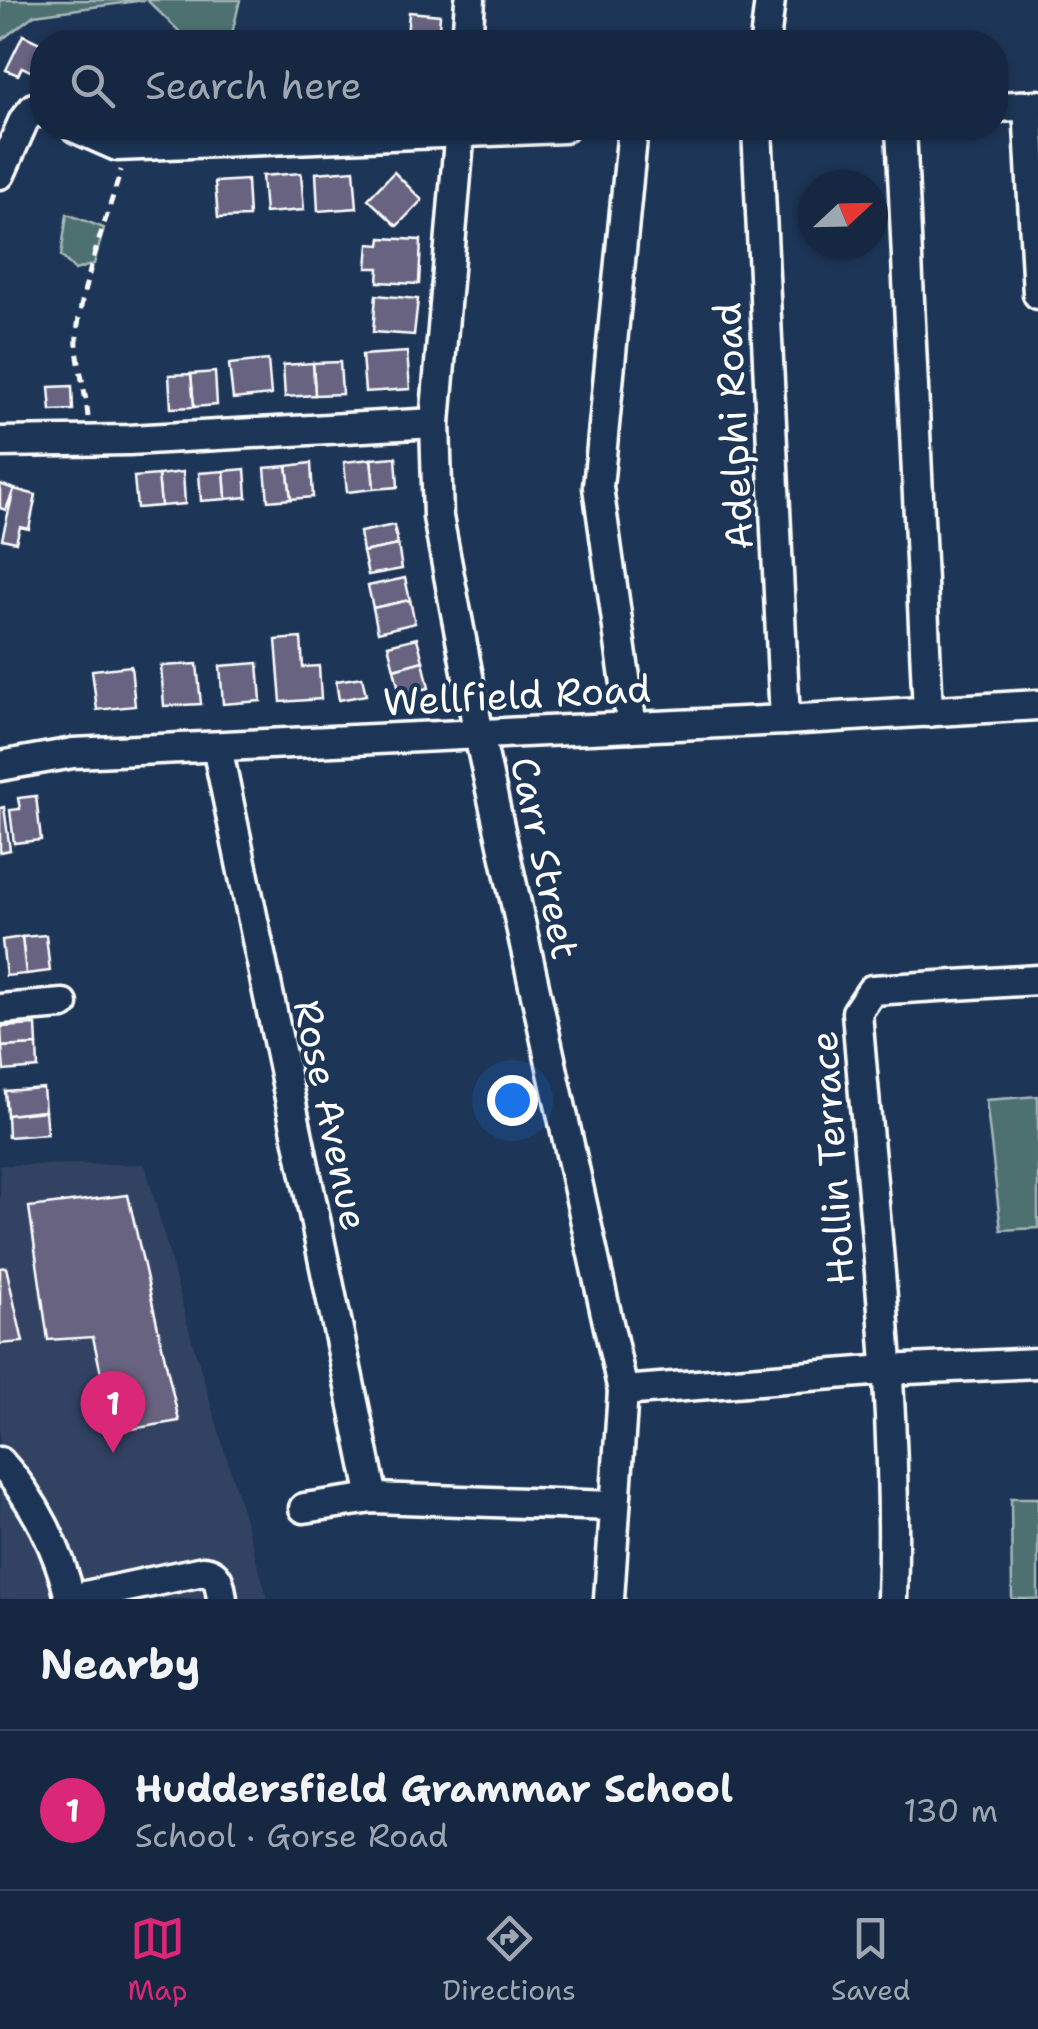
<!DOCTYPE html>
<meta charset="utf-8">
<style>
:root{--surface:#162841;--page:#23344c;--text:#f1f3f6;--muted:#9ea6b1;--line:#35445a;--accent:#db2777}
body{margin:0;font-family:"Shantell Sans",sans-serif;background:var(--page);color:var(--text)}
.compass{position:absolute;left:798px;top:170px;width:90px;height:90px;border-radius:50%;background:var(--surface);box-shadow:0 2px 8px #0004;rotate:68deg}
.you{position:absolute;left:512px;top:1100px;width:35px;height:35px;margin:-25px;border:8px solid #fff;border-radius:50%;background:#1a73e8;box-shadow:0 0 0 15px #1a73e833}
.badge{display:grid;place-items:center;width:65px;height:65px;border-radius:50%;background:var(--accent);color:#fff;font-size:32px;font-weight:700}
.pin{position:absolute;translate:-50% -82px;filter:drop-shadow(0 2px 5px #0008)}
.pin::after{content:'';position:absolute;top:52px;width:35px;height:30px;background:inherit;clip-path:polygon(0 0,100% 0,50% 100%)}
.list{margin:0;padding:0;list-style:none}
h2{display:flex;justify-content:space-between;align-items:center;height:130px;margin:0;padding:0 40px;font-size:42px}
h2 small{font-size:32px;font-weight:400;color:var(--muted)}
.list li{display:grid;grid-template-columns:65px 1fr auto;gap:30px;align-items:center;box-sizing:border-box;height:160px;padding:0 40px;border-top:2px solid var(--line)}
.list b{display:block;font-size:38px;white-space:nowrap}
.list p{margin:0;font-size:32px;white-space:nowrap;color:var(--muted)}
.list em{font-size:32px;font-style:normal;color:var(--muted)}
.icon{flex:none;width:55px;height:55px;fill:none;stroke:currentColor;stroke-width:2;stroke-linecap:round;stroke-linejoin:round}
.map{position:relative;flex:none;width:1038px;height:1599px;overflow:hidden}
.search{position:absolute;background:var(--surface);box-shadow:0 2px 8px #0004;left:30px;right:30px;top:30px;height:110px;display:flex;align-items:center;gap:25px;box-sizing:border-box;padding:0 35px;border-radius:40px;color:var(--muted);font-size:38px}
.sheet{height:290px;background:var(--surface)}
nav{display:flex;justify-content:space-around;align-items:center;box-sizing:border-box;height:140px;border-top:2px solid var(--line);background:var(--surface);font-size:28px;color:var(--muted)}
nav a{display:grid;justify-items:center;gap:5px}
nav .on{color:var(--accent)}
.map>svg:first-child{display:block}
</style>
<div class="map">
<svg width="1038" height="1599" viewBox="0 0 1038 1599">
<rect width="100%" height="100%" fill="#1d3557"/>
<filter id="ink" filterUnits="userSpaceOnUse"><feTurbulence type="fractalNoise" baseFrequency=".01" numOctaves="2"/><feDisplacementMap in="SourceGraphic" scale="20" xChannelSelector="R" yChannelSelector="G"/><feConvolveMatrix kernelMatrix="1 2 1 2 8 2 1 2 1" color-interpolation-filters="sRGB"/></filter>
<g filter="url(#ink)">
<!-- built -->
<path fill="#334364" d="M145 1164 188 1326 268 1599H0V1165Z"/>
<!-- green -->
<g fill="#4d6f70" stroke="#a6b7b8" stroke-width="2.5">
<path d="M0 0H145L34 15 0 41Z"/>
<path d="M147 0H240L230 42H190Z"/>
<path d="M67 214 104 228 94 264 75 270 61 256Z"/>
<path d="M1038 1096V1228L1001 1230 986 1100Z"/>
<path d="M1011 1498H1038V1599H1012Z"/>
</g>
<!-- building -->
<g fill="#676381" stroke="#fff" stroke-width="2.5">
<path d="M409 12 440 15 438 41 407 38Z"/>
<path d="M23 35 42 44V77L22 67 18 75 6 70Z"/>
<path d="M354 170 357 208 318 211 316 173Z"/>
<path d="M394 172 422 200 397 226 368 199Z"/>
<path d="M301 173 304 210 265 213 262 176Z"/>
<path d="M247 180 249 217 218 218 215 182Z"/>
<path d="M381 238 421 240 419 284 378 282 379 268H367L369 244 380 245Z"/>
<path d="M376 295 418 299 414 335 373 332Z"/>
<path d="M407 352 410 389 365 392 362 355Z"/>
<path d="M268 360 271 395 233 399 229 364Z"/>
<path d="M340 362 342 394 315 395 313 363Z"/>
<path d="M313 363 315 395 285 397 283 365Z"/>
<path d="M215 372 217 405 194 407 191 374Z"/>
<path d="M191 374 194 407 171 408 169 375Z"/>
<path d="M72 386 73 410 51 411 49 387Z"/>
<path d="M396 457 398 487 374 489 371 459Z"/>
<path d="M371 459 374 489 347 492 344 462Z"/>
<path d="M311 463 313 497 291 499 287 466Z"/>
<path d="M287 466 291 499 268 501 265 468Z"/>
<path d="M245 469 247 497 226 499 224 471Z"/>
<path d="M224 471 226 499 201 501 199 473Z"/>
<path d="M183 472 185 504 161 506 158 475Z"/>
<path d="M158 475 161 506 137 508 134 477Z"/>
<path d="M0 484 14 489 6 510 0 508Z"/>
<path d="M14 489 36 495 29 529 20 527 16 542 2 539Z"/>
<path d="M394 525 398 545 363 552 360 532Z"/>
<path d="M398 545 402 569 368 575 363 552Z"/>
<path d="M405 578 410 600 373 608 368 586Z"/>
<path d="M410 600 415 623 378 632 373 608Z"/>
<path d="M301 638 303 667 319 666 321 699 281 702 276 640Z"/>
<path d="M417 638 423 661 394 669 388 645Z"/>
<path d="M423 661 429 688 400 694 394 669Z"/>
<path d="M258 663 261 701 223 704 220 666Z"/>
<path d="M197 664 201 704 164 706 161 666Z"/>
<path d="M131 666 135 706 97 710 92 670Z"/>
<path d="M362 677 366 695 339 700 336 681Z"/>
<path d="M36 796 41 840 14 843 10 810 20 809 18 798Z"/>
<path d="M4 807 10 850 0 852V808Z"/>
<path d="M46 935 50 971 26 974 22 937Z"/>
<path d="M22 937 26 974 6 976 2 940Z"/>
<path d="M36 1025 37 1045 2 1047 1 1027Z"/>
<path d="M37 1045 38 1068 4 1071 2 1047Z"/>
<path d="M43 1088 45 1111 7 1115 5 1091Z"/>
<path d="M45 1111 47 1134 8 1137 7 1115Z"/>
<path d="M128 1195 179 1421 114 1432 93 1337 48 1340 29 1207Z"/>
<path d="M6 1267 23 1342 0 1344V1268Z"/>
</g>
<g fill="none" stroke-linecap="round" stroke-linejoin="round">
<!-- minor casing -->
<g stroke="#fff" stroke-width="35">
<g id="minor">
<path d="M467 42 470 0"/>
<path d="M765 42 770 0"/>
<path d="M1028 106 1038 294"/>
<path d="M996 107 1038 105"/>
<path d="M76 128 117 146 563 128"/>
<path d="M460 128 435 423 438 517 479 735 623 1391 609 1599"/>
<path d="M757 128 785 720"/>
<path d="M901 128 928 712"/>
<path d="M0 174 24 120 34 108 42 112"/>
<path d="M0 442 129 440 435 423"/>
<path d="M632 727 598 487 633 128"/>
<path d="M217 747 373 1498"/>
<path d="M0 766 73 753 785 720 1038 705"/>
<path d="M0 1009 63 1004"/>
<path d="M623 1391 885 1370 1038 1363"/>
<path d="M0 1462C33 1498 60 1551 70 1599"/>
<path d="M304 1508 373 1498 614 1506"/>
<path d="M71 1599 203 1571C219 1572 220 1585 222 1599"/>
<path d="M892 1599C899 1404 872 1206 857 1012L872 990 1038 980"/>
</g>
</g>
<!-- path -->
<path stroke="#fff" stroke-width="5" stroke-dasharray="10 8" stroke-linecap="butt" d="M88 417C86 393 79 371 77 347 74 305 108 215 121 170"/>
<!-- minor -->
<use href="#minor" stroke="#1d3557" stroke-width="28"/>
</g>
</g>
<g text-anchor="middle" dominant-baseline="central" stroke-width="8" stroke-linejoin="round" paint-order="stroke">
<!-- street labels -->
<g font-size="38" fill="#fff" stroke="#1d3557">
<text transform="translate(733 426) rotate(-93)">Adelphi Road</text>
<text transform="translate(517 695) rotate(-3)">Wellfield Road</text>
<text transform="translate(545 858) rotate(78)">Carr Street</text>
<text transform="translate(331 1115) rotate(78)">Rose Avenue</text>
<text transform="translate(832 1158) rotate(-94)">Hollin Terrace</text>
</g>
</g>
</svg>
<svg class="compass" viewBox="-18 -18 36 36"><path d="M0-13l5 13h-10z" fill="#e53935"/><path d="M0 13l5-13h-10z" fill="#9ea6b1"/></svg>
<div class="you"></div>
<div class="pin badge" style="left:113px;top:1453px">1</div>
<div class="search"><svg class="icon" aria-label="search" viewBox="0 0 24 24"><circle cx="10" cy="10" r="6"/><path d="M15 15l6 6"/></svg>Search here</div>
</div>
<section class="sheet">
<h2>Nearby<small></small></h2>
<ul class="list">
<li><span class="badge">1</span><div><b>Huddersfield Grammar School</b><p>School · Gorse Road</p></div><em>130 m</em></li>
</ul>
</section>
<nav>
<a class="on"><svg class="icon" aria-label="map" viewBox="0 0 24 24"><path d="M3 6l6-2 6 2 6-2v14l-6 2-6-2-6 2zM9 4v14M15 6v14"/></svg>Map</a>
<a><svg class="icon" aria-label="directions" viewBox="0 0 24 24"><path d="M12 3l9 9-9 9-9-9zM9 14v-3h6M13 9l2 2-2 2"/></svg>Directions</a>
<a><svg class="icon" aria-label="saved" viewBox="0 0 24 24"><path d="M7 4h10v16l-5-4-5 4z"/></svg>Saved</a>
</nav>
